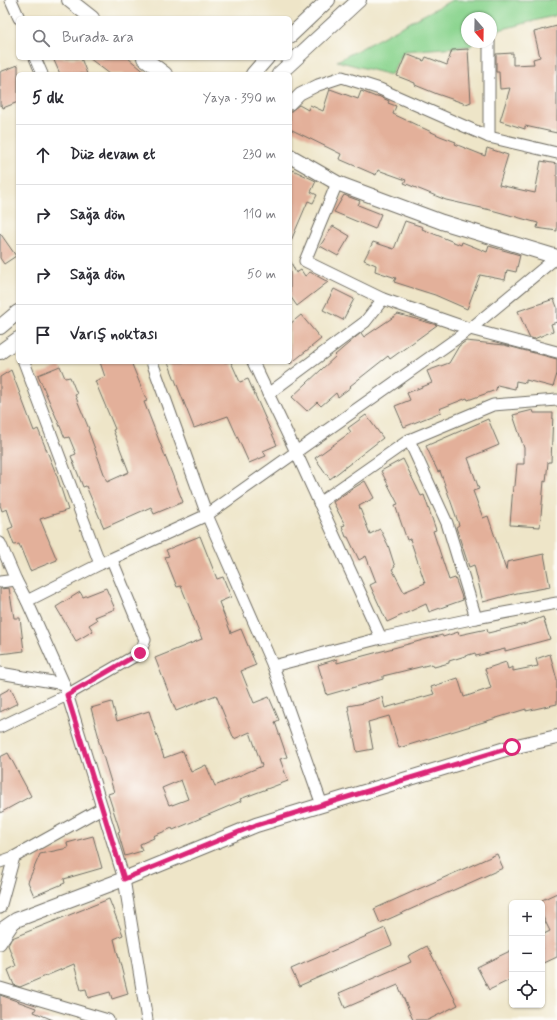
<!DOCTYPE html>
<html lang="tr">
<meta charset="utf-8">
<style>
:root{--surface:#fff;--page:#f2f2f3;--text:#2b2b33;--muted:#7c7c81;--line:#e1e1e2}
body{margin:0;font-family:Mynerve,sans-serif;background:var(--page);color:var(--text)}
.controls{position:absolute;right:12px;bottom:12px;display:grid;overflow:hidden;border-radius:6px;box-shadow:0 1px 3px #0004}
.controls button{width:36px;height:36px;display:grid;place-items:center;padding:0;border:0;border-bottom:1px solid var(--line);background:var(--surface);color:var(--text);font:20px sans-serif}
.compass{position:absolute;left:461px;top:12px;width:36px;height:36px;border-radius:50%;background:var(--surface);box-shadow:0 1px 3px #0004;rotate:160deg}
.stop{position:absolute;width:12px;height:12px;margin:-9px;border:3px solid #db2777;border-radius:50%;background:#fff}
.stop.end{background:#db2777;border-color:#fff;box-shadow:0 1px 4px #0008}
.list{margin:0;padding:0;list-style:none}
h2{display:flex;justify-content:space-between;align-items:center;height:52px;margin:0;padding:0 16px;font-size:17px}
h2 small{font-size:13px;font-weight:400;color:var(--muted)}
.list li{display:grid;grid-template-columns:26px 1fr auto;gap:12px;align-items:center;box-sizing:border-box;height:60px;padding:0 16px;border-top:1px solid var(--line)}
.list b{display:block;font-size:15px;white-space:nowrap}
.list em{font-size:13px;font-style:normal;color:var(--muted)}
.icon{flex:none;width:22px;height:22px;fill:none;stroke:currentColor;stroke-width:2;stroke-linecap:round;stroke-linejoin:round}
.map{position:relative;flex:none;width:557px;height:1020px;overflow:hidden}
.search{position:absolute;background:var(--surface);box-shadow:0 1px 3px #0004;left:16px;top:16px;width:276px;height:44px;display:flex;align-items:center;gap:10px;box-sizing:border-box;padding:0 14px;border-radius:6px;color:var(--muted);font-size:15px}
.panel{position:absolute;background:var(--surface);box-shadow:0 1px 3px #0004;left:16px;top:72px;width:276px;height:292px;border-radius:6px}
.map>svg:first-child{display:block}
</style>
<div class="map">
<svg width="557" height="1020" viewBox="0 0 557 1020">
<rect width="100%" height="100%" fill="#fdfcf7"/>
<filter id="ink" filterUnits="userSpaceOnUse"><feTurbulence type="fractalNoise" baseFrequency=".025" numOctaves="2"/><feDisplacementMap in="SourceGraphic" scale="8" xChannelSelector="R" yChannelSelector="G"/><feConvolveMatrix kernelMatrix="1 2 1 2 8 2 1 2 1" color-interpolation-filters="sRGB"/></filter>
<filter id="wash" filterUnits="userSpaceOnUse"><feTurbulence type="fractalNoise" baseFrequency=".012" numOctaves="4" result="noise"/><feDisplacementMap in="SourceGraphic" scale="16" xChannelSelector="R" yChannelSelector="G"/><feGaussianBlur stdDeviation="0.9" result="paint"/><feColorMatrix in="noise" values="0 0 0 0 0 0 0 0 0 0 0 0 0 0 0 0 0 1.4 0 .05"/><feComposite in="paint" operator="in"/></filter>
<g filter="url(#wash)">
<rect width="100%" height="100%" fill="#eee5c8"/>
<!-- green -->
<path fill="#8dd591" stroke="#5c805e" d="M452 0H557V15L491 32V18H467V42H473L471 46 404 51 391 75 337 61Z"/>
<g id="blocks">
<!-- building -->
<g fill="#e3b09a" fill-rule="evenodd">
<path d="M557 26V133L525 126V129L500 121 510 88 500 89 499 72H496V54L513 53V65L534 64 533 59 540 57 534 32Z"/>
<path d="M468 49 471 102 466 104 437 94 415 85V83L397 76 406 54 424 61 426 57 447 65 452 50Z"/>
<path d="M53 58H81L87 74H60Z"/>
<path d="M89 58H128L147 74H110Z"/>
<path d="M18 65V102L3 108 2 105 0 106V72Z"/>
<path d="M330 89 358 99 361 91 376 97 378 96 389 101 388 103 396 106 393 114 440 136 456 142 455 144 485 156 487 148 508 155 499 185 535 193 541 161 557 164V231L537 228 538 223 495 211 446 200 404 183 406 180 378 170 376 175 339 159 341 154 290 129V114L291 111 299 105 308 110 310 105 323 111Z"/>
<path d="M293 170 316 181 311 192 317 195 313 203 308 201 290 243V176Z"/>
<path d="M344 195 360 201 358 205 381 214 375 229 334 212Z"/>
<path d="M405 221 423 227 422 229 461 245 462 242 487 252 489 246 520 255 516 272 507 270 505 280 480 275 467 309 435 295 394 282 396 278 375 271 376 265 364 260 373 242 394 249Z"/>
<path d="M333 226 350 236 338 256 320 246Z"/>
<path d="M0 233 16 256 4 264 0 258Z"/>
<path d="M290 260 296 273 301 270 305 276 310 272 328 282 297 306 290 296Z"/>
<path d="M334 289 354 299 343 320 323 310Z"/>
<path d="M554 299 557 307V322L551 324 553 331 534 339 529 337 518 311Z"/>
<path d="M398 314 437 325 390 359 388 356 350 386 351 387 338 397 336 393 321 406 317 402 307 411 292 397 336 356 335 355 356 337 361 333 364 337Z"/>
<path d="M301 315 321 339 290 364V324Z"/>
<path d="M466 341 504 345 557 359V374L553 387 526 380V383L516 381 515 389 497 385 496 390 468 400 467 398 439 409 441 412 404 427 395 406 410 400 407 393 432 383 427 371 449 363 459 346Z"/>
<path d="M100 362H131L147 401 144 402 183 502 154 514 151 507 104 528 86 486 83 487 71 456 76 454 69 437 65 438 38 375 60 366 65 378 70 377 77 394 75 395 89 429 88 430 107 482 129 472 113 430 115 429 95 381 105 377Z"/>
<path d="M168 362H231L240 382 248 379 277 445 263 451 266 456 249 463 228 416 194 428Z"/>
<path d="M11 370 34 431 38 429 57 476 68 510 40 519 57 560 30 571 19 544 14 545 8 529 13 527 7 509 2 511 0 505V377Z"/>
<path d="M533 410 534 413H553L551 462H548L546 482 544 481 540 527 510 525 513 486H515L517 464H524V448L513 415Z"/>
<path d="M366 415 383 438 330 479 315 458 351 432 348 428Z"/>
<path d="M488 419 499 445 468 458 479 489 473 491 483 518 488 516 506 570 507 562 544 554 550 587 517 593 483 602 474 565 469 567 456 527 459 525 451 502 440 471 438 472 426 446Z"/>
<path d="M403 459 421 496 424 495 436 530 433 531 449 580 455 578 463 600 429 612 426 604 387 622 370 585 376 582 366 556 359 560 348 537H346L342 526 345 525 333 502 352 489 365 481 374 498 359 506 370 534 380 529 388 545 395 567 392 569 404 592 425 583 410 539 407 540 395 505 398 504 381 471Z"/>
<path d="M200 536 217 579 223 577 231 597 219 602 231 633 241 629 256 665 241 671 254 703 269 697 279 720 275 722 287 757 280 759 288 781 240 799 241 801 173 830 172 828 163 832 153 836 154 838 140 844 142 851 125 856 118 832 120 831 108 794 114 792 98 739 99 738 91 708 112 702 117 721 149 711 164 758 183 751 191 772 206 765 215 786 262 766 250 732 234 739 216 695 176 711 155 658 202 639 181 586 177 587 165 557 169 556 166 550ZM181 780 188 799 172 805V804L169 805 162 788Z"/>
<path d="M9 588 14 618H20L24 651 0 654V589Z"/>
<path d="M106 588 115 609 95 617 97 620 89 625 93 631 76 641 56 607 80 592 83 597Z"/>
<path d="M543 617 550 639 505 651V649L476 656 475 653 449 661V663L434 667 432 664 383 676V679L327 695 318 665 337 659V663L442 635 443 637 458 632 459 635 487 629 488 633 525 624Z"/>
<path d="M550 654 557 680V704L526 711V709L399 748 389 716 368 722 373 749 357 752 348 706 364 703 382 697 385 708 434 694 431 687 458 678 464 697 491 688 485 669 506 662 508 669 513 667V671L538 666 536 659Z"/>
<path d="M11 688 18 703 0 712V694Z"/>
<path d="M8 753 31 796 0 813V757Z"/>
<path d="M93 836 102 868 64 879 65 883 34 896 28 882 40 854 68 848 67 843Z"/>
<path d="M497 854 503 868 380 923 374 909Z"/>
<path d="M557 893V957L542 964V935L550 931 542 915V900Z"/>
<path d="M109 899 123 935 114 939 128 994 112 999 110 992 88 998 86 989 81 990 74 964 20 987 14 985 8 970 16 966 8 945 12 938Z"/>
<path d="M385 928 392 945 299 986 291 969Z"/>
<path d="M427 946 458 1005 428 1020H413L398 985 345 1008 339 993 411 962 408 956Z"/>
<path d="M512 950V979L489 990 477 967Z"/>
<path d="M0 995 36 1008 34 1012 53 1020H0Z"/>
</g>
</g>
</g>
<g filter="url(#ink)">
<use href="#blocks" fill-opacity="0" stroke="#6f6c62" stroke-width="1"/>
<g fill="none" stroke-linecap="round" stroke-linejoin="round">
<!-- minor casing -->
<g stroke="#6f6c62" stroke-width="13">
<g id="minor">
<path d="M11 0 19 18"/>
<path d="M35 58 42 74"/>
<path d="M290 104 300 94 318 85 342 77 380 89 489 137 557 153"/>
<path d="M489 137V42"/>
<path d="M337 183 305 261 383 299 470 329 557 352"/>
<path d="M24 362 100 564"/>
<path d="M152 362 207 515 273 666 381 638 476 618 557 603"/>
<path d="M253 362 296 452 381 638"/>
<path d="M268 394 365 322 383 299"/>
<path d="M409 440 493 405 557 400"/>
<path d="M319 503 409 440 447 523 476 618"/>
<path d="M0 543 16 580 27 601 100 564 207 515 470 329 557 257"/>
<path d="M0 582 16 580"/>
<path d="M27 601 64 684 124 879 147 1020"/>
<path d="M273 666 322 805"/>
<path d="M0 673 64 684"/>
<path d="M0 727 67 695 140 653 145 640 112 560"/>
<path d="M0 862 14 857"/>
<path d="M0 908 14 857 102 808"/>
<path d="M0 944 14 923"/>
<path d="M0 988 108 1020"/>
</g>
</g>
<!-- major casing -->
<g stroke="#6f6c62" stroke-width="16">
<g id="major">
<path d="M69 0 92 18"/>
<path d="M290 36 328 0"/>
<path d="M144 58 165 74"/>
<path d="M253 74 267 58"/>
<path d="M279 74 359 0"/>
<path d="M290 156 337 183 442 222 557 257"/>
<path d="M0 327 18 312"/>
<path d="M0 352 18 339"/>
<path d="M0 931 16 920 124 879 256 825 512 747 557 737"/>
</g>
</g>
<!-- minor -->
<use href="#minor" stroke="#fff" stroke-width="11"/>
<!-- major -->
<use href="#major" stroke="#fff" stroke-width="14"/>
</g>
</g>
<g fill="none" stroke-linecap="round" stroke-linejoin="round" filter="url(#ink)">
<!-- route -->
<path stroke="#db2777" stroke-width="5" d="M140 653 67 695 124 879 256 825 512 747"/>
</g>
</svg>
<div class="controls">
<button>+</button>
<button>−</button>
<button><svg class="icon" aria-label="locate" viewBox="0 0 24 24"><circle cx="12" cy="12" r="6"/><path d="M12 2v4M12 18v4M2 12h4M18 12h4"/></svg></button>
</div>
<svg class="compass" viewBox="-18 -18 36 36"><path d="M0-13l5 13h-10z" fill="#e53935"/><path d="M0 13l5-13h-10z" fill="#7c7c81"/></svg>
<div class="stop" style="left:512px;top:747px"></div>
<div class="stop end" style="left:140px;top:653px"></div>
<div class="search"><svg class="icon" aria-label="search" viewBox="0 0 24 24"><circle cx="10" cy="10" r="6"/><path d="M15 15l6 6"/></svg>Burada ara</div>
<section class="panel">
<h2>5 dk<small>Yaya · 390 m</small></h2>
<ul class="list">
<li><svg class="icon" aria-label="ahead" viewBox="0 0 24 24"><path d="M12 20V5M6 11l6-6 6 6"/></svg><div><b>Düz devam et</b></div><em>230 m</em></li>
<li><svg class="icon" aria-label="right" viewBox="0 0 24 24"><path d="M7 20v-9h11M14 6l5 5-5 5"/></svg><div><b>Sağa dön</b></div><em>110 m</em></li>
<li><svg class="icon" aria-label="right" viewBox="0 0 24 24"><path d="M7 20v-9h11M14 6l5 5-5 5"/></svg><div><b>Sağa dön</b></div><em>50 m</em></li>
<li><svg class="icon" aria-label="arrive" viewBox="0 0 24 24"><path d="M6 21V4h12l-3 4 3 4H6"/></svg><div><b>Varış noktası</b></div></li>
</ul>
</section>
</div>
